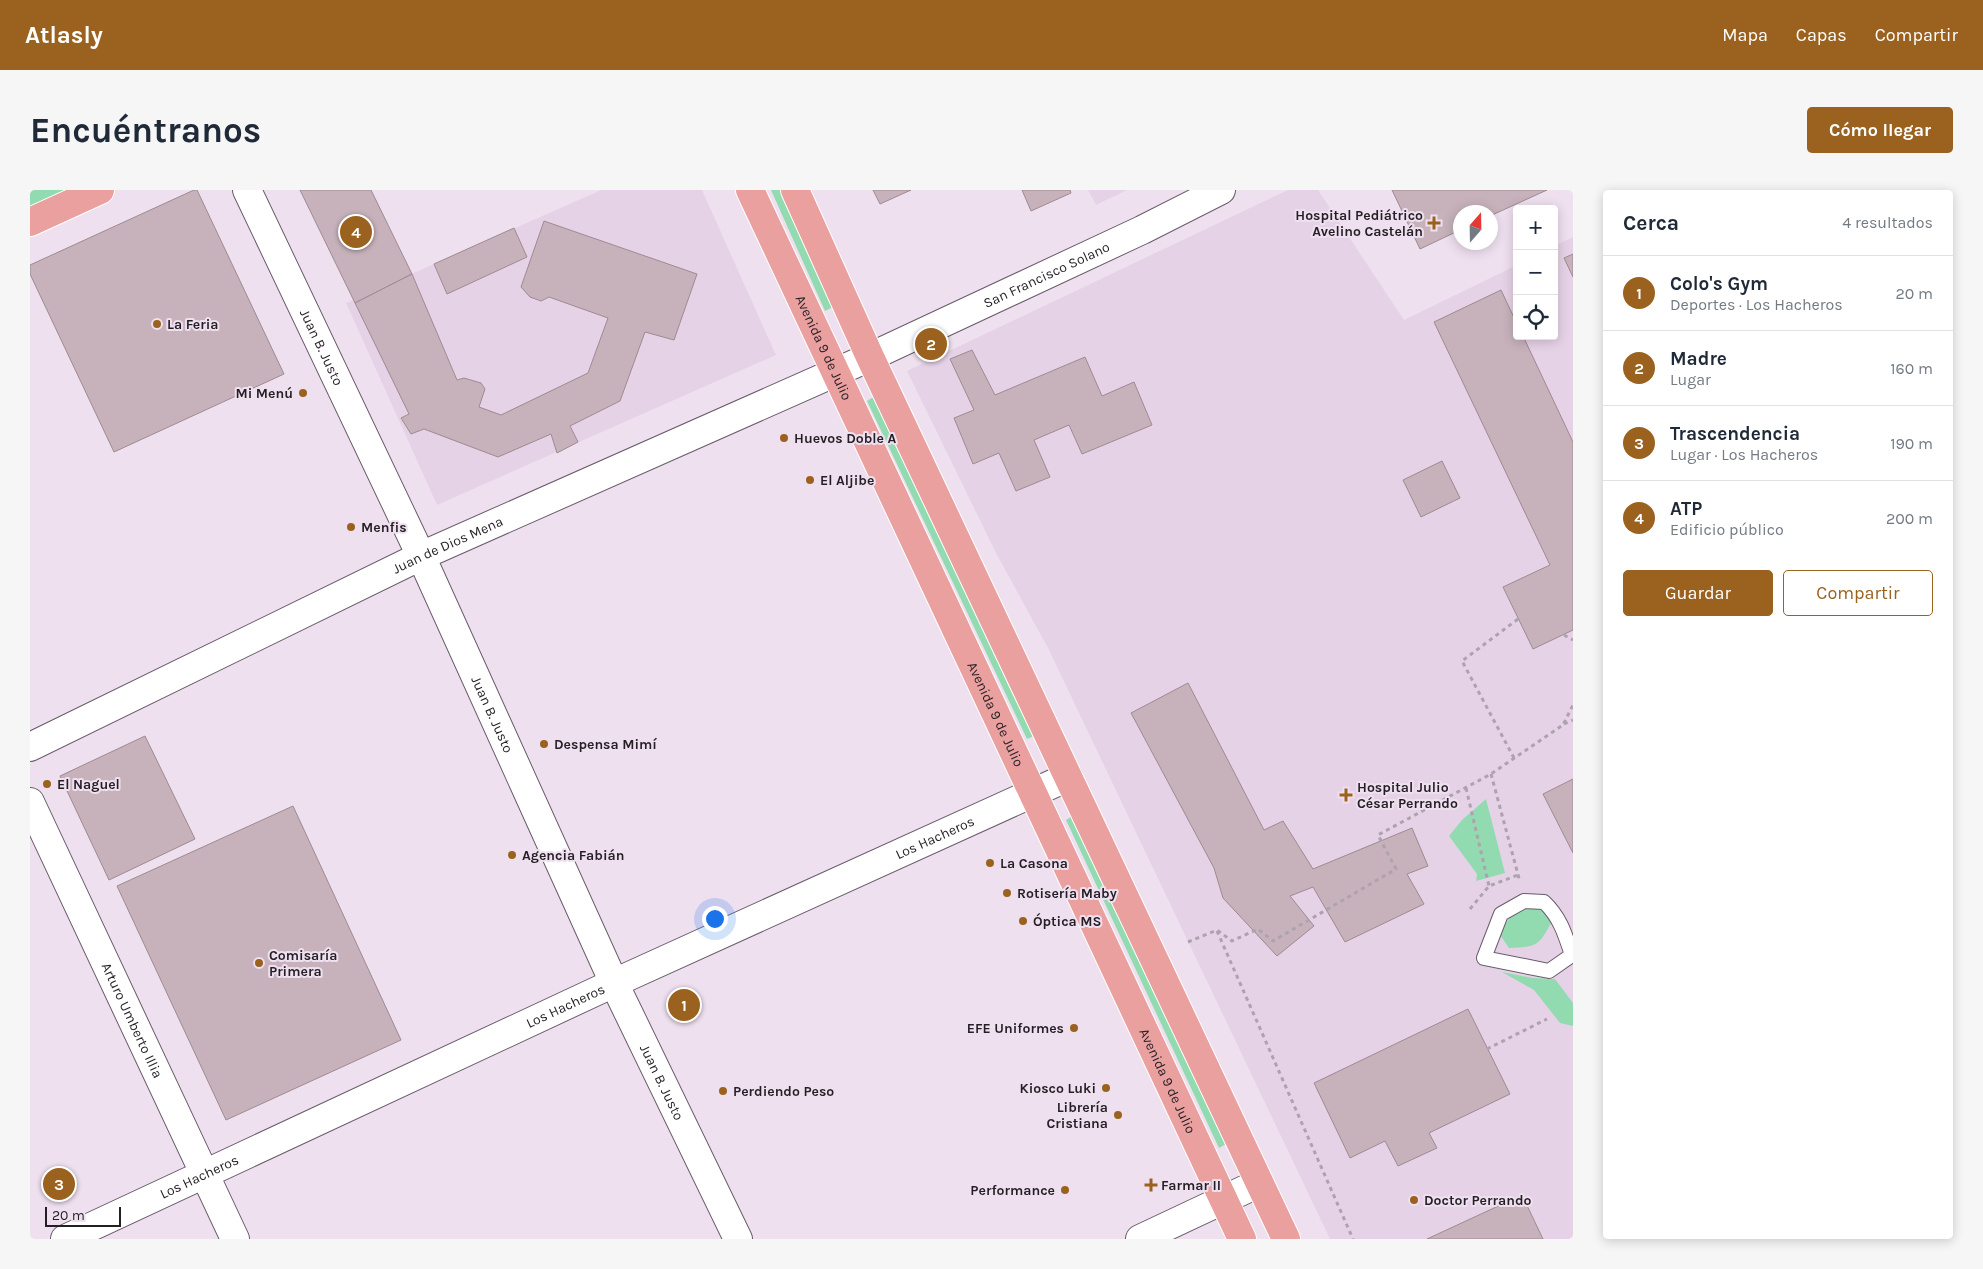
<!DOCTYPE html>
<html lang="es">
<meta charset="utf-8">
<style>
:root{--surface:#fff;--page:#f6f6f7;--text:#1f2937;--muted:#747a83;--line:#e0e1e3;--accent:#9a621e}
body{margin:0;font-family:Karla,sans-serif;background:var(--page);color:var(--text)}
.controls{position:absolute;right:15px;top:15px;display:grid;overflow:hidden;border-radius:5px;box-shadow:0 2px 12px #0003}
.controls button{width:45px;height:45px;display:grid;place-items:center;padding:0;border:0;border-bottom:1px solid var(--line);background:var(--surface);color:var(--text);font:25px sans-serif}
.compass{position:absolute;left:1423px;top:15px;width:45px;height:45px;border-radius:50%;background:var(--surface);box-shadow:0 2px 12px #0003;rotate:20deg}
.scale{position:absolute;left:15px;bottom:12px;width:76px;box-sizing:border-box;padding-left:5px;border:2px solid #251f25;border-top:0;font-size:14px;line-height:18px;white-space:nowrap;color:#251f25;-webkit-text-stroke:4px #efe0f0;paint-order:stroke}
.you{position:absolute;left:684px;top:728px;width:18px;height:18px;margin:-12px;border:4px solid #fff;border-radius:50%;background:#1a73e8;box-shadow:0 0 0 8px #1a73e833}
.badge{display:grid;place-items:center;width:32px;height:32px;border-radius:50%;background:var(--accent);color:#fff;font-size:16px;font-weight:700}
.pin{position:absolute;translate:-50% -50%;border:2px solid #fff;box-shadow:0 1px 5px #0006}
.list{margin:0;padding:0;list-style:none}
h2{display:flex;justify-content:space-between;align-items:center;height:65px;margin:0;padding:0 20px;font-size:21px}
h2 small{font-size:16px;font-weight:400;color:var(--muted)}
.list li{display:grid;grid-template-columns:32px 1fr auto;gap:15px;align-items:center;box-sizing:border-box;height:75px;padding:0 20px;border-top:1px solid var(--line)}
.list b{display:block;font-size:19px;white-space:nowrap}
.list p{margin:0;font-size:16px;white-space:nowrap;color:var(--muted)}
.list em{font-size:16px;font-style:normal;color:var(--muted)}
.actions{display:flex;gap:10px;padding:15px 20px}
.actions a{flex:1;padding:11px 0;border:1px solid var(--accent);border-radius:5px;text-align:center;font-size:18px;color:var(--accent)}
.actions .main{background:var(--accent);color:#fff}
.icon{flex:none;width:28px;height:28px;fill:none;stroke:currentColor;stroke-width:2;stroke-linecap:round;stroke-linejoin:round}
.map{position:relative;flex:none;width:1543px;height:1049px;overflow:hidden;border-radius:5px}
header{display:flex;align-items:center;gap:30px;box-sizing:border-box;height:70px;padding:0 25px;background:var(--accent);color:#fff}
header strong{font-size:24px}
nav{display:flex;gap:28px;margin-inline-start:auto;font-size:18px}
.intro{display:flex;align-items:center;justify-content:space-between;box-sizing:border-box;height:120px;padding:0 30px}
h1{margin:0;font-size:35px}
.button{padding:12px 22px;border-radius:5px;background:var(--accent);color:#fff;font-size:18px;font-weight:700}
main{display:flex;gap:30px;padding:0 30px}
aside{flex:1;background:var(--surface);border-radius:5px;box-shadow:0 2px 12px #0003}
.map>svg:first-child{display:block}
</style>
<header>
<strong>Atlasly</strong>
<nav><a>Mapa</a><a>Capas</a><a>Compartir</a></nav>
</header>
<div class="intro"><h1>Encuéntranos</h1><a class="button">Cómo llegar</a></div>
<main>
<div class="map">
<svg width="1543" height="1049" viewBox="0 0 1543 1049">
<rect width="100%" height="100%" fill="#efe0f0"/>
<!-- built -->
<g fill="#e6d2e7">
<path d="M571 0H672L746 165 407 315 316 113Z"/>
<path d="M1058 0H1097L1066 15Z"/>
<path d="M1258 0H1288L1374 130 1487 75V146H1524V56L1543 47V1049H1300L1018 458 966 363 877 181Z"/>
</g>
<!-- green -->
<g fill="#92dbb1">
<path d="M0 0H42L0 19Z"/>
<path d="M741 0H750L803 117 795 121Z"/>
<path d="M845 206 1004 546 997 549 837 211Z"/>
<path d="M1456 609 1475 683 1446 691 1447 684 1419 646 1432 630Z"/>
<path d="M1044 625 1196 954 1189 958 1036 630Z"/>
<path d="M1498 716 1509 717 1522 731C1509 756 1507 757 1479 758L1468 742 1487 720Z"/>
<path d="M1472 782 1503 788 1525 789 1543 813V836L1530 833 1504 800Z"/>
</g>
<!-- building -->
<g fill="#c7b2bb" stroke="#9d8a92">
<path d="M164 0H167L254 184 84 262 0 84V75Z"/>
<path d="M270 0H341L382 84 325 113Z"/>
<path d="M843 0H881L850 14Z"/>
<path d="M992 0H1040L1041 3 1001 21Z"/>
<path d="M1362 0H1517L1460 26V22H1430V40L1390 59Z"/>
<path d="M514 31 667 84 644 150 615 142 590 211 540 236 548 252 527 263 521 244 468 267 394 239 381 244 371 228 379 224 325 113 382 84 427 190 434 188 451 193 455 199 449 217 471 225 558 183 578 128 519 107 511 111 500 107 491 97Z"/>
<path d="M484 38 497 67 417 104 404 74Z"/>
<path d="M1543 64V87L1534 68Z"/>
<path d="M1471 100 1487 134V146H1493L1543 252V440L1503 459 1473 397 1520 375 1404 132Z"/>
<path d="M942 160 965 205 1055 167 1072 206 1104 192 1122 235 1052 264 1039 235 1004 250 1020 287 986 301 969 263 943 274 924 228 944 220 920 169Z"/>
<path d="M1412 271 1430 308 1391 327 1373 290Z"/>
<path d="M1158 493 1234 640 1253 631 1283 679 1382 638 1398 676 1377 684 1394 714 1315 752 1283 697 1260 706 1284 736 1247 766 1193 708 1184 678 1101 523Z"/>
<path d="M115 546 165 649 79 690 30 586Z"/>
<path d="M1543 589V663L1513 604Z"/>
<path d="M263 616 371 850 196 930 87 696Z"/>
<path d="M1438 819 1480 904 1399 943 1407 958 1368 976 1355 951 1320 968 1284 893Z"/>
<path d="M1492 1005 1513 1049H1397Z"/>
</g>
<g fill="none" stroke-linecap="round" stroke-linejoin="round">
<!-- service casing -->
<g stroke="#695c6a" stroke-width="16">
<path id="service" d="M1494 711 1514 712C1530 727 1535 744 1542 765L1519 781 1454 768 1471 724Z"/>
</g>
<!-- minor casing -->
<g stroke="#695c6a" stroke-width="30">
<g id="minor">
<path id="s1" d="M217 0 391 366 584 793 708 1049"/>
<path id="s2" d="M0 557 391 366 840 167 1112 40 1191 0"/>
<path id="s3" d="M0 612 205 1049"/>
<path id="s4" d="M35 1049 584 793 1038 587"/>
<path d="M1110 1049 1229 993"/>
</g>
</g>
<!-- primary casing -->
<g stroke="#fff" stroke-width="30">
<g id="primary">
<path id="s5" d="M720 0 1212 1049"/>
<path d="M765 0 840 167 1256 1049"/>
<path d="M0 32 70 0"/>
</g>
</g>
<!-- path -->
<g stroke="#aea2af" stroke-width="3" stroke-dasharray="4 4" stroke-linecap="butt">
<path d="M1534 445 1543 450"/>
<path d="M1534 534 1543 530"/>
<path d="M1484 568 1432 471 1488 429"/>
<path d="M1461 584 1490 692"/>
<path d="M1436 598 1459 696"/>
<path d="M1440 719 1459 696 1488 685"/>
<path d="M1187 741 1323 1049"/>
<path d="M1158 752 1187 740 1202 751 1228 739 1243 751 1366 679 1348 645 1461 584 1533 535 1543 515"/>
<path d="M1457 859 1517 829"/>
</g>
<!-- service -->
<use href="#service" stroke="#fff" stroke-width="14"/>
<!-- minor -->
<use href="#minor" stroke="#fff" stroke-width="28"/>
<!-- primary -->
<use href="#primary" stroke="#e9a09e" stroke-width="28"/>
</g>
<!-- markers -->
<g fill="#9a621e" stroke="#efe0f0" stroke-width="2">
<path d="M1401.5 25.5h5v5h5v5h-5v5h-5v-5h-5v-5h5z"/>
<circle cx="127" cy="134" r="5"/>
<circle cx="273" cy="203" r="5"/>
<circle cx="754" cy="248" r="5"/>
<circle cx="780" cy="290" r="5"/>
<circle cx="321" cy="337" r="5"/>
<circle cx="514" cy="554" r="5"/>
<circle cx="17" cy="594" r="5"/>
<path d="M1313.5 597.5h5v5h5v5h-5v5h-5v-5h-5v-5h5z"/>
<circle cx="482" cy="665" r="5"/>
<circle cx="960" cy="673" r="5"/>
<circle cx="977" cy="703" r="5"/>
<circle cx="993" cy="731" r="5"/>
<circle cx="229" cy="773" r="5"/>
<circle cx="1044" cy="838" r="5"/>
<circle cx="1076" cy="898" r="5"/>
<circle cx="693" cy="901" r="5"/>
<circle cx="1088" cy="925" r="5"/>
<path d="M1118.5 987.5h5v5h5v5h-5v5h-5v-5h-5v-5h5z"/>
<circle cx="1035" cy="1000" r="5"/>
<circle cx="1384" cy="1010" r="5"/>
</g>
<g text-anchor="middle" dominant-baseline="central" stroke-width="4" stroke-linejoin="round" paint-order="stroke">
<!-- poi labels -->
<g font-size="14" font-weight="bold" fill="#251f25" stroke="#efe0f0" text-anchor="start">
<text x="1393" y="25" text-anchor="end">Hospital Pediátrico<tspan x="1393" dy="16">Avelino Castelán</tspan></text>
<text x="137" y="134">La Feria</text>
<text x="263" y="203" text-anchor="end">Mi Menú</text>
<text x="764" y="248">Huevos Doble A</text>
<text x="790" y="290">El Aljibe</text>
<text x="331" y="337">Menfis</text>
<text x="524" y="554">Despensa Mimí</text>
<text x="27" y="594">El Naguel</text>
<text x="1327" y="597">Hospital Julio<tspan x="1327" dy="16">César Perrando</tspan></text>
<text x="492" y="665">Agencia Fabián</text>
<text x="970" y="673">La Casona</text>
<text x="987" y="703">Rotisería Maby</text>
<text x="1003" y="731">Óptica MS</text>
<text x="239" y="765">Comisaría<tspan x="239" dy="16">Primera</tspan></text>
<text x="1034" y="838" text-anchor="end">EFE Uniformes</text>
<text x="1066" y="898" text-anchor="end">Kiosco Luki</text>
<text x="703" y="901">Perdiendo Peso</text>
<text x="1078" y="917" text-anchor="end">Librería<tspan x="1078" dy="16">Cristiana</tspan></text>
<text x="1131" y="995">Farmar II</text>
<text x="1025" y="1000" text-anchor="end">Performance</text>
<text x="1394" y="1010">Doctor Perrando</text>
</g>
<!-- street labels -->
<g font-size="14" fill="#251f25" stroke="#efe0f0">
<text stroke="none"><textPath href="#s2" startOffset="1121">San Francisco Solano</textPath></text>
<text stroke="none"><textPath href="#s1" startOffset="174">Juan B. Justo</textPath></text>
<text stroke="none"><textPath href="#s5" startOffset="174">Avenida 9 de Julio</textPath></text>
<text stroke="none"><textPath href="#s2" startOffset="464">Juan de Dios Mena</textPath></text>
<text stroke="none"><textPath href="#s1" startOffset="579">Juan B. Justo</textPath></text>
<text stroke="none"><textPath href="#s5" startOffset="579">Avenida 9 de Julio</textPath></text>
<text stroke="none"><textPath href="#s4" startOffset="958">Los Hacheros</textPath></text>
<text stroke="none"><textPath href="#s4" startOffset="552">Los Hacheros</textPath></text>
<text stroke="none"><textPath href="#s3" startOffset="241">Arturo Umberto Illia</textPath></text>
<text stroke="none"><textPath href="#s5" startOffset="984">Avenida 9 de Julio</textPath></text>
<text stroke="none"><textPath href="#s1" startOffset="984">Juan B. Justo</textPath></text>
<text stroke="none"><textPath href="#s4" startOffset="148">Los Hacheros</textPath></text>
</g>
</g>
</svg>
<div class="controls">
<button>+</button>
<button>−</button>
<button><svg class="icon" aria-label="locate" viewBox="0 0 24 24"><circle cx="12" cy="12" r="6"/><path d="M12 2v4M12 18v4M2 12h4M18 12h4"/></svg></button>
</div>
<svg class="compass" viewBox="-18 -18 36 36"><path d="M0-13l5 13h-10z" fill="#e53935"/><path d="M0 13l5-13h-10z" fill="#747a83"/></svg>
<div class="scale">20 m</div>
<div class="you"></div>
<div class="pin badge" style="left:654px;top:815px">1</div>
<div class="pin badge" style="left:901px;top:154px">2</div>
<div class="pin badge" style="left:29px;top:994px">3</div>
<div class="pin badge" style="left:326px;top:42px">4</div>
</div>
<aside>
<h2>Cerca<small>4 resultados</small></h2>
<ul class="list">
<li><span class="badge">1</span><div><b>Colo's Gym</b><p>Deportes · Los Hacheros</p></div><em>20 m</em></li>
<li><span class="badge">2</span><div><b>Madre</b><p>Lugar</p></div><em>160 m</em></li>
<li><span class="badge">3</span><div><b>Trascendencia</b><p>Lugar · Los Hacheros</p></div><em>190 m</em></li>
<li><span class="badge">4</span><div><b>ATP</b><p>Edificio público</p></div><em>200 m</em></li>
</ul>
<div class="actions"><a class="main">Guardar</a><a>Compartir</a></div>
</aside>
</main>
